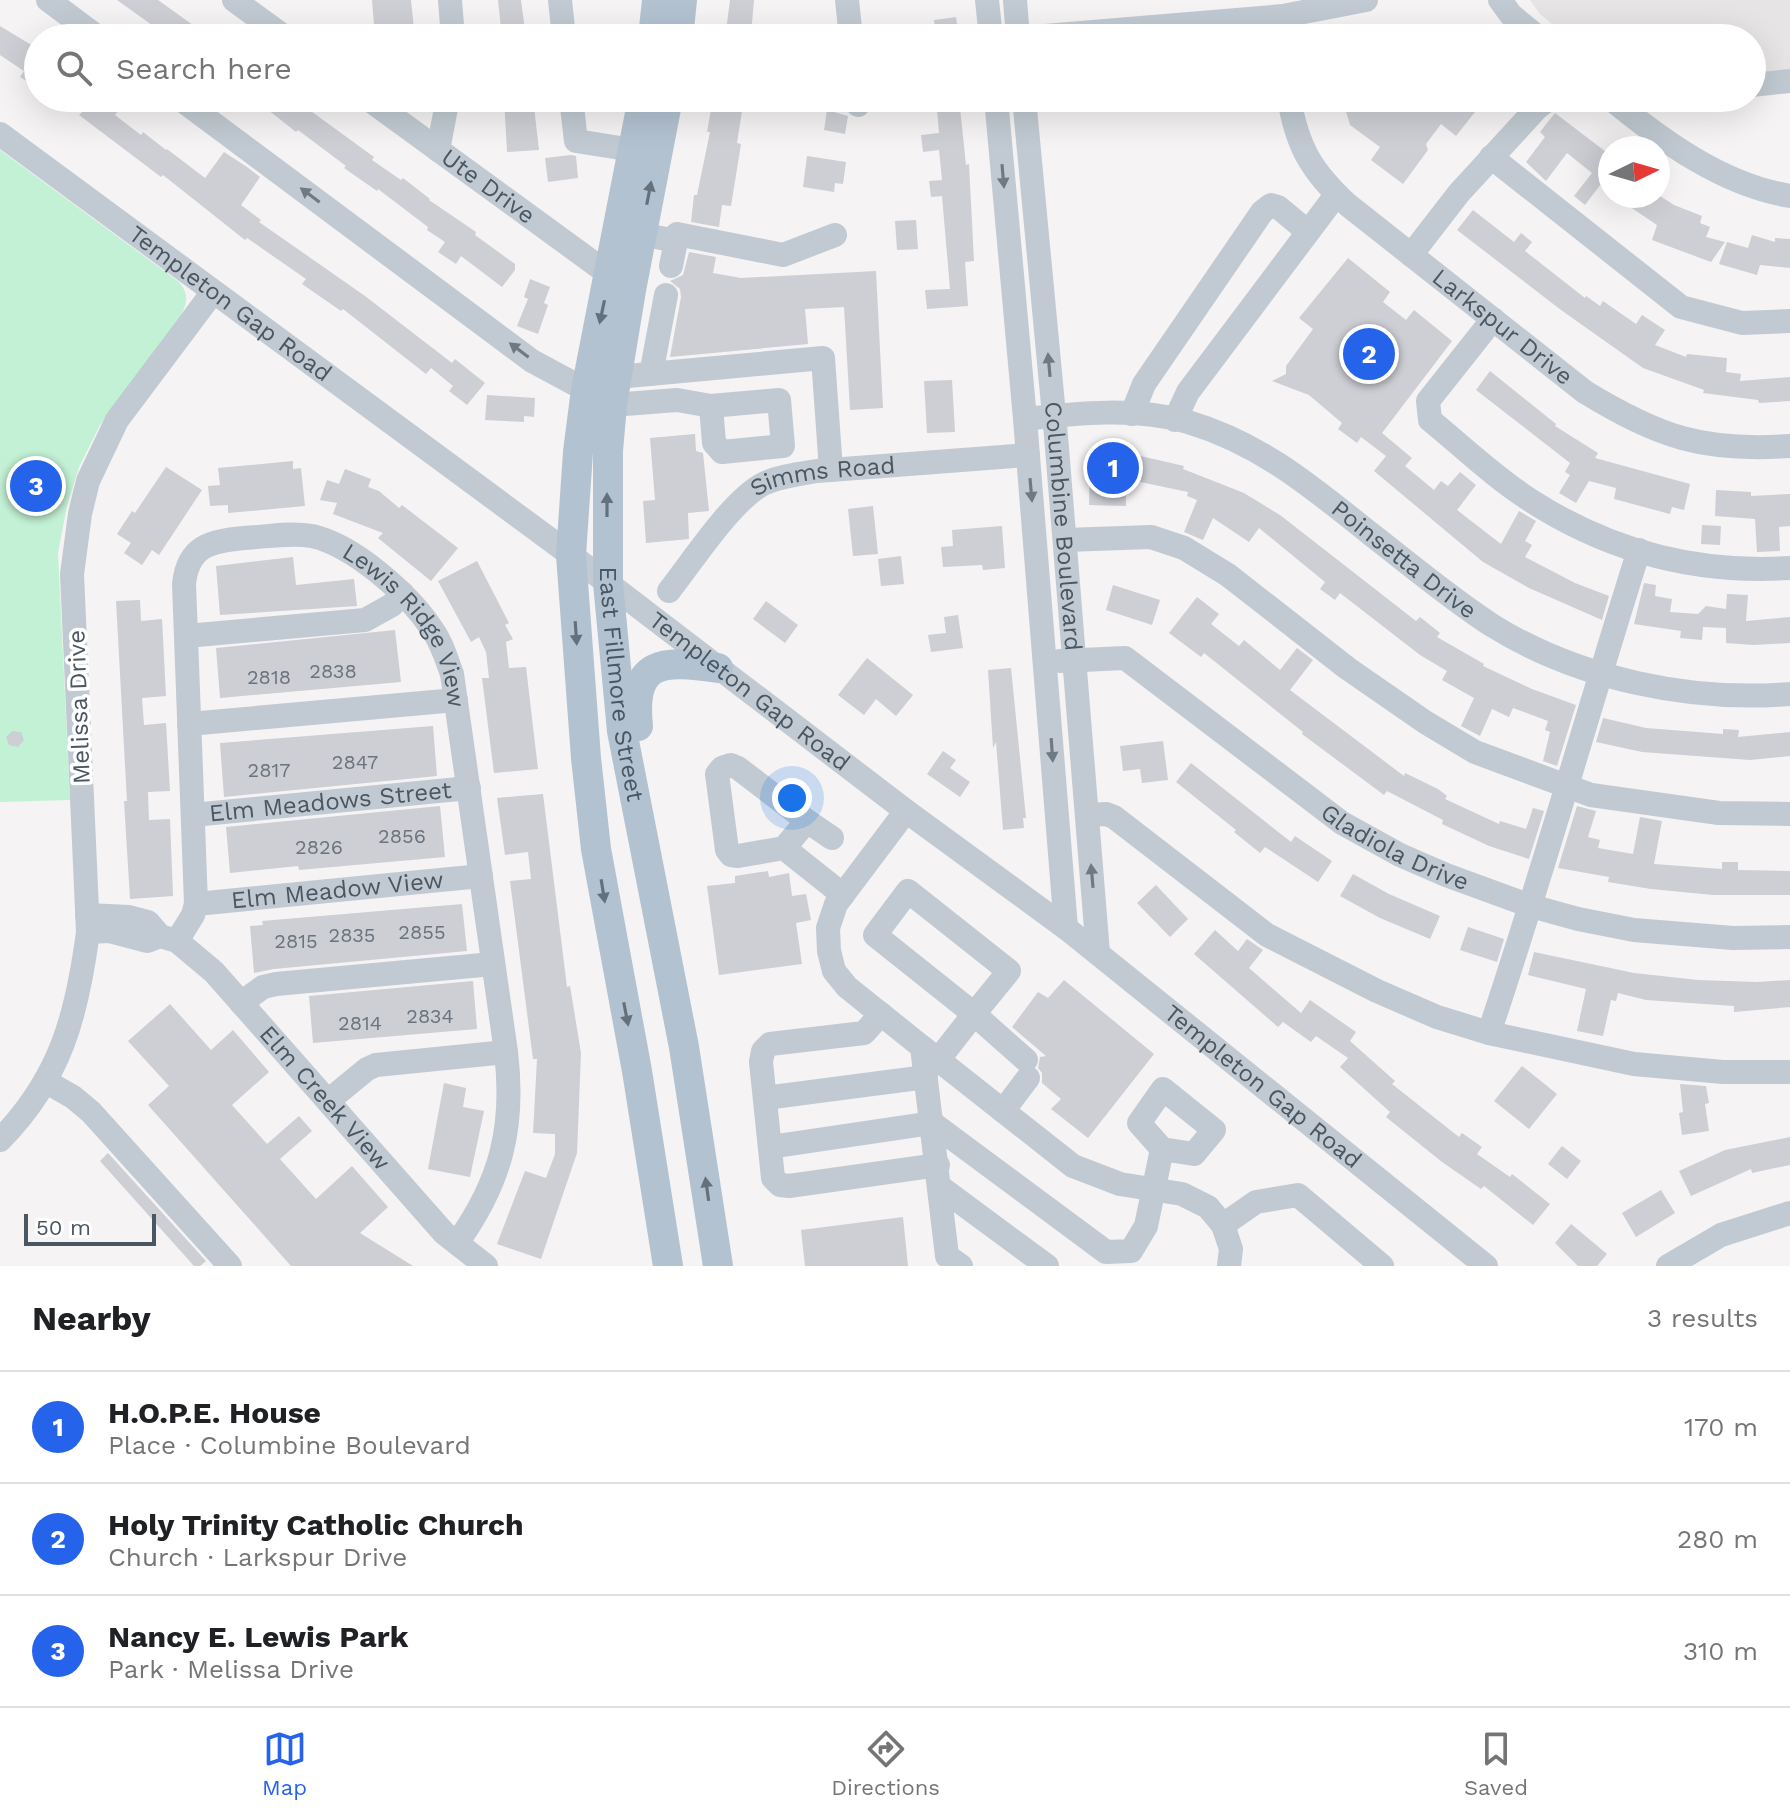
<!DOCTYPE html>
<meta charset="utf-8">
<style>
:root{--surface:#fff;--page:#f2f2f2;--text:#202124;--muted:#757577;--line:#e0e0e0;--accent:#2563eb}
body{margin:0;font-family:"Work Sans",sans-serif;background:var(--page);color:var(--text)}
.compass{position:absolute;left:1598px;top:136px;width:72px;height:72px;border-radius:50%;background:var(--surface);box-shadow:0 8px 32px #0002;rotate:85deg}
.scale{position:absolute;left:24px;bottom:20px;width:132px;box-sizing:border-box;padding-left:8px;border:4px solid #4a5661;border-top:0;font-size:22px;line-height:28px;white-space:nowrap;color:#4a5661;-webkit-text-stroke:6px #fff;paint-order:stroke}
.you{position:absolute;left:792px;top:798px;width:28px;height:28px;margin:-20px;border:6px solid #fff;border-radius:50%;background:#1a73e8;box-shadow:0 0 0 12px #1a73e833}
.badge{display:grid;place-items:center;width:52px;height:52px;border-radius:50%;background:var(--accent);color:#fff;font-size:26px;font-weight:700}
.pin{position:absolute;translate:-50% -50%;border:4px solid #fff;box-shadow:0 2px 8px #0006}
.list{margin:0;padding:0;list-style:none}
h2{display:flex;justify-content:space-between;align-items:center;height:104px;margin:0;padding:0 32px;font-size:34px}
h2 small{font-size:26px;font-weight:400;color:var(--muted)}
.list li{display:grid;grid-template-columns:52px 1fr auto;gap:24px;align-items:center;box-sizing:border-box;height:112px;padding:0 32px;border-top:2px solid var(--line)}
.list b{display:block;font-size:30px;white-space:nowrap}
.list p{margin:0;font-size:26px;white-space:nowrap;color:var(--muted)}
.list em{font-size:26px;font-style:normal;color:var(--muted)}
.icon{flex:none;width:44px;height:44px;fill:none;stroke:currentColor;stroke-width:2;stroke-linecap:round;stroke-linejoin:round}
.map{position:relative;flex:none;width:1790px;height:1266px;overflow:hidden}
.search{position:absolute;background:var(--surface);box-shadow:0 8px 32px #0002;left:24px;right:24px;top:24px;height:88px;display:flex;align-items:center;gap:20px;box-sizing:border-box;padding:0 28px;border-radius:44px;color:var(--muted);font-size:30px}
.sheet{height:440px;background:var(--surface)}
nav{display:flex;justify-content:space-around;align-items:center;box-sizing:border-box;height:112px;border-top:2px solid var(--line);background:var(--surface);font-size:22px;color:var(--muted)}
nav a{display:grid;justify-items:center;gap:4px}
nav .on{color:var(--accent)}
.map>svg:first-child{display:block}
</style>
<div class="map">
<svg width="1790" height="1266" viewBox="0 0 1790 1266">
<rect width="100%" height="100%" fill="#f5f3f3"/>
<!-- education -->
<path fill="#e6e4e5" d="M1530 0H1790V75L1752 78V38H1568L1539 13Z"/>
<!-- green -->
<path fill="#c3f1d5" d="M0 150 179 282C188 293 188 300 182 313L100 425 79 467 67 506 58 553 70 800 0 802Z"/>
<!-- building -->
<g fill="#cdcfd5">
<path d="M117 0H158L211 38H170Z"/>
<path d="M372 0H411L415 38H346L345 29 374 25Z"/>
<path d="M498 0H521L526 38H502Z"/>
<path d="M730 0H754L751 34 726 31Z"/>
<path d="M956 17 959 38H936L934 20Z"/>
<path d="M0 26 38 49V81L33 85 20 77 24 71 0 55Z"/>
<path d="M67 98H128L115 115 141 135 143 132 166 150 167 149 205 178 224 152 247 167 260 177 241 205 261 220 259 222 365 296 452 363 455 359 485 383 467 405 449 391 453 386 431 368 426 374 343 309 341 311 302 284 306 279 247 238 245 240 163 175 161 177 79 115 84 110Z"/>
<path d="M253 98H293L374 157 372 160 401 180 403 178 430 199 429 200 476 232 475 235 515 264V270L502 287 461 256 456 264 438 252 445 242 427 230 428 227 378 189 377 191 344 168 346 166 298 130 296 132Z"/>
<path d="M504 98H533L539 150 507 152Z"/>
<path d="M713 98H744L737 143 741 144 731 206 722 205 719 227 691 222 694 195H697L710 132H707Z"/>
<path d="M936 98H959L966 165 969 164 974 261 965 262 968 306 927 309 925 290 950 289 942 196 931 197 929 181 942 180 939 150 923 152 921 135 939 133Z"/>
<path d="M1342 98H1486L1456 136 1441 124 1426 144 1428 150 1403 184 1371 160 1380 147 1350 125Z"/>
<path d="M827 110 848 116 845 134 824 130Z"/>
<path d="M1555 113 1610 155V172L1585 205 1574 196 1592 173 1567 153 1546 181 1526 162 1545 137 1540 132Z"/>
<path d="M571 155 576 156 578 178 548 182 545 158Z"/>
<path d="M807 156 846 162 843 184 835 183 834 192 803 187Z"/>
<path d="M1614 196H1660L1674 205 1702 216 1700 223 1710 227 1706 237 1725 242 1711 262 1652 240 1657 225Z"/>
<path d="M1473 210 1514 242 1521 233 1532 242 1525 251 1585 298 1586 296 1600 306 1603 301 1636 324 1642 315 1665 330 1655 345 1686 357 1687 354 1727 358 1726 372 1741 374 1740 381 1790 377V401L1759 403 1758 400 1703 393 1704 390 1643 368 1561 310 1457 230Z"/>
<path d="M916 220 918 249 897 250 895 221Z"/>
<path d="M1752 235 1775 242V238L1790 239V268L1760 265 1757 275 1719 264 1727 242 1748 248Z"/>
<path d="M689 252 716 257 713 273 741 278 876 271 883 408 850 410 844 307 805 309 808 344 670 357 681 297 680 289 670 281 683 275Z"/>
<path d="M1348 258 1390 292 1383 302 1406 320 1414 310 1452 341 1382 433 1412 458 1405 466 1434 490 1441 481 1448 486 1460 472 1476 485 1457 510 1501 544 1519 511 1536 521 1525 541 1532 545 1525 557 1575 583 1609 596 1602 620 1529 588 1483 562 1374 471 1386 456 1361 437 1357 443 1338 429 1342 423 1309 395 1272 381 1286 374V366L1313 329 1299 318Z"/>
<path d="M530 279 550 287 544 303 548 305 538 334 517 326 528 299 524 297Z"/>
<path d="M1490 371 1556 424 1555 426 1598 453 1595 458 1690 484 1684 510 1672 507 1670 514 1614 499 1616 488 1589 481 1576 503 1559 493 1570 475 1565 472 1570 463 1476 390Z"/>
<path d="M952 380 955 432 927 433 924 381Z"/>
<path d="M487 395 535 398 534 417 524 416V422L485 420Z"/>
<path d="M695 434 696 451 703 453 709 511 688 513 689 539 646 543 643 501 655 500 650 438Z"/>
<path d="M1090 454H1132L1184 466 1183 469 1244 493 1280 515 1416 621 1420 617 1440 633 1437 637 1484 664 1483 666 1532 689 1576 705 1557 766 1543 761 1550 732 1545 730 1548 721 1513 708 1509 717 1492 709 1480 736 1461 726 1474 698 1442 680 1447 671 1420 655 1340 593 1335 600 1320 589 1325 582 1259 528 1249 542 1213 518 1203 540 1184 532 1197 500 1187 496 1188 492 1126 479V506L1089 505Z"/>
<path d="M293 461V469L301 468 305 506 228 513V505L210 506 208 486 220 485 218 468Z"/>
<path d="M166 467 202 490 159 555 152 550 142 565 124 553 131 543 117 534 132 511 135 513Z"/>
<path d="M345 469 371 479 368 487 379 491 399 508 402 505 458 548 431 581 378 538 383 533 333 514 337 503 320 500 327 480 339 484Z"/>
<path d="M1716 490 1751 492V496L1790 494V526L1779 527 1780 551 1757 552 1755 519 1715 516Z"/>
<path d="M873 506 878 554 853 556 848 509Z"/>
<path d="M1702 525 1721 526 1720 545 1701 544Z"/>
<path d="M1002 526 1005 568 983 570 982 565 943 567 941 547 953 546 952 530Z"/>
<path d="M901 556 904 584 881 586 878 559Z"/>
<path d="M293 557 296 585 354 579 357 606 220 615 216 566Z"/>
<path d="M477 561 509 623 505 625 513 639 506 642 509 668 526 667 538 769 494 773 482 678H489L486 652 479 637 471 642 438 581Z"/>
<path d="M1644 583 1656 585 1655 596 1672 599 1670 612 1698 614 1706 606 1726 609 1727 594 1748 595 1746 621 1790 617V643L1753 645 1726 643V628L1703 627 1702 640 1680 638 1681 631 1634 624Z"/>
<path d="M1113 585 1160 600 1152 625 1106 610Z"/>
<path d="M1197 597 1219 614 1211 624 1239 646 1244 640 1280 670 1297 648 1313 660 1290 690 1404 776 1405 773 1438 789 1447 796 1445 799 1499 824 1500 821 1526 829 1533 808 1544 811 1529 859 1489 846 1442 824 1443 820 1387 791 1384 795 1302 734 1303 732 1204 653 1201 657 1169 633Z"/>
<path d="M140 600 141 621 162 619 166 696 142 698 144 725 166 723 170 791 148 792 149 820 170 819 173 896 130 899 124 801H127L116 601Z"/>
<path d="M766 601 798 625 785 643 753 619Z"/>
<path d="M958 615 963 648 931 652 928 635 946 633 944 617Z"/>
<path d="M395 630 401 682 220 698 216 648Z"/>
<path d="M867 658 913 695 896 716 876 699 864 715 838 695Z"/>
<path d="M1011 668 1026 818H1023L1024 828 1003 830 996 742 993 748 988 670Z"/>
<path d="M1603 718 1646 728 1723 734V729L1739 730 1738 737 1790 732V756L1750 760 1642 752 1596 742Z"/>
<path d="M433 726 437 776 224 797 220 743Z"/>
<path d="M12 731 21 732 24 740 18 747 9 745 6 737Z"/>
<path d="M1163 741 1168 780 1142 783 1140 769 1123 771 1120 746Z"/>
<path d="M943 751 956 760 950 768 970 782 960 797 927 774Z"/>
<path d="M1191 763 1291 842 1295 836 1332 861 1318 882 1265 847 1260 853 1234 832 1236 830 1176 782Z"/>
<path d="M543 794 567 987 570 986 581 1053 577 1153 541 1259 497 1244 525 1171 546 1178 555 1154V1134L533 1133 537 1059H533L510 881 531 879 528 852 505 855 497 798Z"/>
<path d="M440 806 445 857 299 870 298 866 230 873 226 827Z"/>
<path d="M1577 806 1596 811 1588 837 1600 840 1598 848 1633 854 1640 817 1662 821 1654 864 1722 869V862H1738V870L1790 871V895H1713L1651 889 1608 882 1609 877 1558 868Z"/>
<path d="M768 871 769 877 789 873 792 896 806 894 811 920 796 923 802 964 719 975 707 886 735 883V876Z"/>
<path d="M1353 874 1389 894 1440 916 1430 939 1380 918 1340 896Z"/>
<path d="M1156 885 1188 919 1170 937 1137 903Z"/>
<path d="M462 904 467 951 274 969 254 973 250 926 263 925 262 921Z"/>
<path d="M1468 927 1504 939 1497 962 1460 950Z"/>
<path d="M1215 930 1238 951 1247 939 1263 950 1249 968 1301 1013 1310 1000 1356 1032 1350 1041 1395 1081 1392 1084 1459 1137 1462 1133 1482 1147 1477 1154 1510 1177 1512 1174 1550 1204 1533 1225 1484 1186 1481 1189 1442 1162 1386 1117 1390 1112 1340 1067 1348 1058 1316 1036 1311 1042 1283 1022 1278 1027 1194 954Z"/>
<path d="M1534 952 1634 973 1698 980 1757 982 1790 980V1007L1734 1012V1006L1646 1000 1618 993 1616 1001 1611 1000 1603 1036 1577 1031 1586 989 1528 975Z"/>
<path d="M1064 980 1154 1054 1088 1138 1051 1109 1061 1099 1042 1083V1073L1038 1068 1040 1057 1046 1056 1012 1027 1038 992 1048 998Z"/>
<path d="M473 981 477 1029 313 1043 309 996Z"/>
<path d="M170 1004 211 1050 233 1030 269 1072 232 1105 267 1144 299 1116 312 1131 280 1159 316 1199 352 1166 388 1207 360 1233 413 1266H291L148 1105 169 1086 128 1041Z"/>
<path d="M1522 1066 1557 1094 1529 1129 1494 1101Z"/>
<path d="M444 1083 466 1088 463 1107 484 1111 470 1177 428 1169Z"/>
<path d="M1680 1084 1706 1086 1709 1103 1705 1104 1709 1131 1682 1135 1679 1113 1683 1112Z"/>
<path d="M1790 1137V1165L1752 1173 1751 1169 1691 1196 1679 1171 1725 1150Z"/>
<path d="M1562 1146 1581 1161 1567 1179 1548 1164Z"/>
<path d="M108 1153 206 1261 200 1266H194L100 1161Z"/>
<path d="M1661 1190 1675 1213 1636 1237 1622 1213Z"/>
<path d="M903 1217 908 1266H805L801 1230Z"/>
<path d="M1571 1224 1607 1254 1597 1266H1578L1555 1243Z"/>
</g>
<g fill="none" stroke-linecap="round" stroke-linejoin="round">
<!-- minor -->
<g stroke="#c1cad2" stroke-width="24">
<path d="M48 0 99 38"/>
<path d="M234 0 286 38"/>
<path d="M450 0 453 38"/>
<path d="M560 0 564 38"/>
<path d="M847 0 851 38"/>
<path d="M987 0 991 38"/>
<path d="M1015 0 1018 38"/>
<path d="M1500 0 1511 15 1539 38"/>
<path d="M1021 38 1283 16 1366 0"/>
<path d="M1752 85 1790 81"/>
<path d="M179 98 532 361 586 390"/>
<path id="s1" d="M367 98 610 275"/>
<path d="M571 98 576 141 633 150"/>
<path d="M857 98 858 105"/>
<path d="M996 98 1025 419 1066 928"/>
<path id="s2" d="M1024 98 1056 436 1098 953"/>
<path id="s3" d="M1289 98C1297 147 1312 172 1348 205L1585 392C1659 437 1703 452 1790 446"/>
<path d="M1610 98C1662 141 1723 185 1790 196"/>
<path id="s4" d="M0 134 571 555 906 811 1066 928 1486 1266"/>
<path d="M438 150 448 98"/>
<path d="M1491 157 1681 307 1742 323 1790 321"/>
<path d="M641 234 676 241 671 266"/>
<path d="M676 241 677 234 783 255 835 235"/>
<path d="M1411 255 1459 193 1537 108 1550 98"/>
<path d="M1493 319 1428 401 1430 420C1462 446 1494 477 1530 500 1609 551 1696 574 1790 568"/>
<path d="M651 374 666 295"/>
<path d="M617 377 823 358 831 470"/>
<path d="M612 405 677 400 711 406 779 400 783 446 722 452 714 443 711 406"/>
<path d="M1132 414 1144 384 1262 212 1271 205 1278 207 1307 231"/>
<path id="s5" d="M1025 419C1078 413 1136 407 1188 422 1262 444 1313 488 1372 535 1412 566 1451 599 1493 626 1579 679 1690 702 1790 694"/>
<path d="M1175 420 1188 392 1336 195"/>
<path d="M1065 540 1151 537 1184 548 1228 575 1347 668 1425 722 1475 752 1591 795 1719 813 1790 814"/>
<path id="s6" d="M669 591C692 562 731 501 763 484 780 476 799 474 817 471L1028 455"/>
<path d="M186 636 365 620 392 605 402 593"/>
<path id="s7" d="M1060 661 1125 658 1342 823 1400 855 1446 875 1531 906 1578 919 1634 930 1733 938 1790 937"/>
<path d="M189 724 456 700"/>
<path d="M906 811 836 904 828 928 829 951 834 971 847 987 922 1047 947 1256 961 1266"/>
<path id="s8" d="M193 815 469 788"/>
<path d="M1087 815 1106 814 1114 817 1267 935 1377 991 1437 1017 1489 1033 1634 1064 1723 1072H1790"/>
<path d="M807 821 832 838"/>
<path d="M784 848 738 856 731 855 727 850 717 774 722 768 731 765 738 768 807 821 784 848 843 895"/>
<path id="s9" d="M196 904 481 876"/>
<path id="s10" d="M87 915 129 917 148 922 160 936 177 941 214 972 444 1233 486 1266"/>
<path d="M88 932 109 931 147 941 160 936"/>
<path id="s11" d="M177 941 193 915 196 904 184 584C188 546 210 541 244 538 266 537 290 532 312 536 353 545 409 594 432 629 442 643 446 658 452 674L506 1052C515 1127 501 1182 457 1243"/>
<path d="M241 1003 263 987 276 984 493 964"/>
<path d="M881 1014 864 1033 770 1044 763 1051 761 1062 773 1178 780 1185 789 1186 938 1165"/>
<path d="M1489 1033C1543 873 1588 711 1639 550"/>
<path d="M922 1047 1073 1166 1120 1184 1182 1194 1208 1207 1223 1225 1256 1202 1298 1195 1382 1266"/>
<path d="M938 1060 974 1014 875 935 908 891 1009 971 974 1014 1026 1060"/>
<path d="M45 1081 73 1097 91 1112 230 1266"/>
<path d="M765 1098 926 1077"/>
<path d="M328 1101 367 1069 376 1065 506 1052"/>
<path d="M1003 1111 1028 1078"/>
<path d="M0 1140C61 1078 77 1015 88 932L72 574 80 514 88 481 117 420 213 292"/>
<path d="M770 1147 932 1123 1106 1252 1131 1251 1146 1226 1162 1149 1194 1154 1214 1130 1163 1089 1139 1123 1162 1149"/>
<path d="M940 1187 1047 1266"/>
<path d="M1223 1225 1231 1249 1229 1266"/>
<path d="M1668 1266 1721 1235 1790 1213"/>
</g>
<!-- major -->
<g stroke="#b3c2d1" stroke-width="30">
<path d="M653 38 657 0"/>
<path d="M678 38 682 0"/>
<path d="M643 98 586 390 578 452 571 555 586 758 596 849 637 1071 668 1266"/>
<path id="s12" d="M668 98 631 290 612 405 608 451V583L622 731 684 1047 718 1266"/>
<path d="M638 726C631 659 663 660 718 668"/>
</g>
</g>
<!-- one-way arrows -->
<defs><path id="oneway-solid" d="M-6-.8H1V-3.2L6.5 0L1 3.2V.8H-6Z" transform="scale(2)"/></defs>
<g fill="#6e7983">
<use href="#oneway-solid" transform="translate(1003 176) rotate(85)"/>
<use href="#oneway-solid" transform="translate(310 195) rotate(-143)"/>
<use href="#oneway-solid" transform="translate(519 350) rotate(-143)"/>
<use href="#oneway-solid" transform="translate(1049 365) rotate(-95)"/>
<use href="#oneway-solid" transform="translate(1031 490) rotate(85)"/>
<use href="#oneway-solid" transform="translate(1052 750) rotate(86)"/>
<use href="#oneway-solid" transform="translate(1092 876) rotate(-95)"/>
</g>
<g fill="#64717d">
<use href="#oneway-solid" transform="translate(649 193) rotate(-79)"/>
<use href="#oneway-solid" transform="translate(602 312) rotate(102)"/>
<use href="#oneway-solid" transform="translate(607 505) rotate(-90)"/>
<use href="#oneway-solid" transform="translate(576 633) rotate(86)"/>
<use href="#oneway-solid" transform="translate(603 891) rotate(81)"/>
<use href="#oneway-solid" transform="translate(626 1014) rotate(79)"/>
<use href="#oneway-solid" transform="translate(707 1189) rotate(-98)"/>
</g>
<g text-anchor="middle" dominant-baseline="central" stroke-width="7" stroke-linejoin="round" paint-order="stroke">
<!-- number labels -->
<g font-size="20" fill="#6b747e">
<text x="333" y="671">2838</text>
<text x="269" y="677">2818</text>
<text x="355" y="762">2847</text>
<text x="269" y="770">2817</text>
<text x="402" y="836">2856</text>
<text x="319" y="847">2826</text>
<text x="422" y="932">2855</text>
<text x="352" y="935">2835</text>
<text x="296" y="941">2815</text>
<text x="430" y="1016">2834</text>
<text x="360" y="1023">2814</text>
</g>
<!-- street labels -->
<g font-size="24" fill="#4a5661" stroke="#fff">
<text stroke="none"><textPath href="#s1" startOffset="150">Ute Drive</textPath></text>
<text stroke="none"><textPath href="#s4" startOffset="286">Templeton Gap Road</textPath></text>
<text stroke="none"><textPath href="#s3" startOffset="322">Larkspur Drive</textPath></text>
<text stroke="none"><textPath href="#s6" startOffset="204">Simms Road</textPath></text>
<text stroke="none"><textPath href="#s2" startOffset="430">Columbine Boulevard</textPath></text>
<text stroke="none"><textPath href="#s5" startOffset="422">Poinsetta Drive</textPath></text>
<text stroke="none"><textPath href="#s11" startOffset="652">Lewis Ridge View</textPath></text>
<text stroke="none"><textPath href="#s12" startOffset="592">East Fillmore Street</textPath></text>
<text stroke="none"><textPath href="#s4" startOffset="934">Templeton Gap Road</textPath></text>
<text transform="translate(79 707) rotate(-92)">Melissa Drive</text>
<text stroke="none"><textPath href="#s8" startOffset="138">Elm Meadows Street</textPath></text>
<text stroke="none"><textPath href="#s7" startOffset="396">Gladiola Drive</textPath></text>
<text stroke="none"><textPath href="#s9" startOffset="142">Elm Meadow View</textPath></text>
<text stroke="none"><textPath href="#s4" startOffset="1582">Templeton Gap Road</textPath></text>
<text stroke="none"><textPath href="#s10" startOffset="314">Elm Creek View</textPath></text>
</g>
</g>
</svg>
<svg class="compass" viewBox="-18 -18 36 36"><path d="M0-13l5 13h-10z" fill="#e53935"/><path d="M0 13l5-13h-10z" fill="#757577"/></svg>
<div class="scale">50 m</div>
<div class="you"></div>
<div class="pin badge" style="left:1113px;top:468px">1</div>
<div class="pin badge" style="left:1369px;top:354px">2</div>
<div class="pin badge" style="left:36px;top:486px">3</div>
<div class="search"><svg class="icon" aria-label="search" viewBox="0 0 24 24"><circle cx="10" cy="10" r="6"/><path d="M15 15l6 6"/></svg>Search here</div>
</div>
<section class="sheet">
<h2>Nearby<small>3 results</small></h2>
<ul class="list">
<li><span class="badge">1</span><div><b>H.O.P.E. House</b><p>Place · Columbine Boulevard</p></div><em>170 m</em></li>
<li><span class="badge">2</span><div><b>Holy Trinity Catholic Church</b><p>Church · Larkspur Drive</p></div><em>280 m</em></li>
<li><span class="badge">3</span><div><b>Nancy E. Lewis Park</b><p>Park · Melissa Drive</p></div><em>310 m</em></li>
</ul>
</section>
<nav>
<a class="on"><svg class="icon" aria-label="map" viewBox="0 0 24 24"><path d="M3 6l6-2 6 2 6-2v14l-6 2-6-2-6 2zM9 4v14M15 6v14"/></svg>Map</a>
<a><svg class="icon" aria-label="directions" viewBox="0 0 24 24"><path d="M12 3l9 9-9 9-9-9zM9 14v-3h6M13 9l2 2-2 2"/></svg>Directions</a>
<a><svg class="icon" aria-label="saved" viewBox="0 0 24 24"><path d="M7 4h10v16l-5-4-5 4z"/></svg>Saved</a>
</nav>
